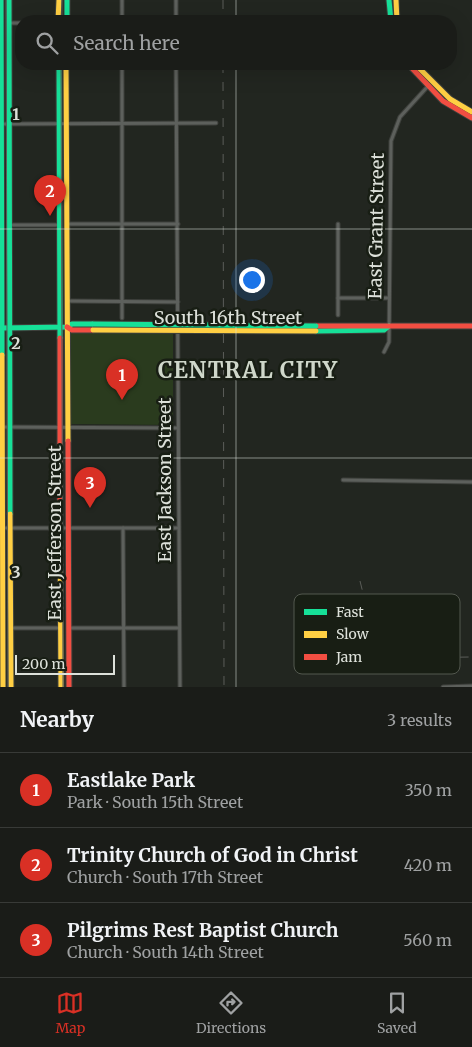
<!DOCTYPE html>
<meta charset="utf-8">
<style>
:root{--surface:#1a1c18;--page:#232521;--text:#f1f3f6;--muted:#9fa1a2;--line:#383a37;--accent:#d93025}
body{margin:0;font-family:Merriweather,serif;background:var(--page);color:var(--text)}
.scale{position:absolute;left:15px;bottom:12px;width:100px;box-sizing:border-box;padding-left:5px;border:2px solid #dde1da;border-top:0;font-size:14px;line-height:18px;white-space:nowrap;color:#dde1da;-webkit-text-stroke:4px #181e14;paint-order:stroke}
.you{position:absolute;left:251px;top:279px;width:18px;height:18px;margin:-12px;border:4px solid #fff;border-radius:50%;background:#1a73e8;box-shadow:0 0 0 8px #1a73e833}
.badge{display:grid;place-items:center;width:32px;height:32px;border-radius:50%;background:var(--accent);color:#fff;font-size:16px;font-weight:700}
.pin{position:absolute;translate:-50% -41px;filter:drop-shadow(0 1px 2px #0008)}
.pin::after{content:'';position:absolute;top:26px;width:18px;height:15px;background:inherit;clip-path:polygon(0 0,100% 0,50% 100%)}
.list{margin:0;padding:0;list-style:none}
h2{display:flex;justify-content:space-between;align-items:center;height:65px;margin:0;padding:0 20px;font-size:21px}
h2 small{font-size:16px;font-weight:400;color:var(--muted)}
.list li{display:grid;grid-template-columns:32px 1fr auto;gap:15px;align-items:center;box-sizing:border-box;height:75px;padding:0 20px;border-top:1px solid var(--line)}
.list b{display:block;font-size:19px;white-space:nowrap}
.list p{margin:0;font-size:16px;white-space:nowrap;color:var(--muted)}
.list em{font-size:16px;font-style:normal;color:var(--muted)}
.icon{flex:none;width:28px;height:28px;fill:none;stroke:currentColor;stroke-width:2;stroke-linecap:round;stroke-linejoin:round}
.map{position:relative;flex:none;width:472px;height:687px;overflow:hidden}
.search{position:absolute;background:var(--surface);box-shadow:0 5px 20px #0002;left:15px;right:15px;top:15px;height:55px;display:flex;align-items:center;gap:12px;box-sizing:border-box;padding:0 18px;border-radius:20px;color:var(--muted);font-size:19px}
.sheet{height:290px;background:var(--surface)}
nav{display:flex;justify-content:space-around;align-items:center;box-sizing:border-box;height:70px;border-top:1px solid var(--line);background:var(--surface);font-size:14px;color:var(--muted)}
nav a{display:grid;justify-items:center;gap:2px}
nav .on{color:var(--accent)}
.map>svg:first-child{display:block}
</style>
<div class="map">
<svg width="472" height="687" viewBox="0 0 472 687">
<rect width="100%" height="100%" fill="#222620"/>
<!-- green -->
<path fill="#2a3b1e" d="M73 332 173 333V425L70 424 69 335Z"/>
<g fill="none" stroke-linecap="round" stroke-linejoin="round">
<!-- street casing -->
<g stroke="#3e403c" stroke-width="5">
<g id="street">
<path d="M122 0V21"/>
<path d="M176 21V0"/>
<path d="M9 23H21"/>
<path d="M176 64 180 687"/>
<path d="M2 124 216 123"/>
<path d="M67 224H178"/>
<path d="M9 225H59"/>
<path d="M338 298H388"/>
<path d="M68 301 178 302"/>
<path d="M338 315V224"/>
<path d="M122 318V64"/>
<path d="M384 352 389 342 391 141 400 117 429 85"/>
<path d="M1 427 177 428"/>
<path d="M343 480 472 482"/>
<path d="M0 528H177"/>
<path d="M123 528 124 687"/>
<path d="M11 628H61"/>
<path d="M69 628H178"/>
<path d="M443 687 472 686"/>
</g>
</g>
<!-- fast casing -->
<g stroke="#3e403c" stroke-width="7">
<g id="fast">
<path d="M1 0 2 355"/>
<path d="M9 0 10 514"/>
<path d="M67 0V21"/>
<path d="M389 0 391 21"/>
<path d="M59 64 60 338"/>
<path d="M1 328 67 327 72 324H93"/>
<path d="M316 331 384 330 389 326"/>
</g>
</g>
<!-- slow casing -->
<g stroke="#3e403c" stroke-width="7">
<g id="slow">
<path d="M396 0 397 21"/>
<path d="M58 21 59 0"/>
<path d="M66 64 68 441"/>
<path d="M415 64 450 99 472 112"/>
<path d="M2 355 3 687"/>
<path d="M10 514 11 687"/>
<path d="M60 526 61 687"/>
</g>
</g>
<!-- jam casing -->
<g stroke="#3e403c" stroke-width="7">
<g id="jam">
<path d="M408 64 443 101 472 118"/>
<path d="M316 326H472"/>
<path d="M67 327 72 330H93"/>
<path d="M60 338V526"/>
<path d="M68 441 69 687"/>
</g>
</g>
<!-- street -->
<use href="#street" stroke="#5d605c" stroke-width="3"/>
<!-- fast -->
<use href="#fast" stroke="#16e098" stroke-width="5"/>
<!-- slow -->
<use href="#slow" stroke="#ffcf43" stroke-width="5"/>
<!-- jam -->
<use href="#jam" stroke="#f24e42" stroke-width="5"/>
<!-- tram -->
<g stroke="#5b5d59" stroke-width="1">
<path d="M6 0 8 687"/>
<path d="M62 21V0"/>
<path d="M61 64 63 687"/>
</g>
<!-- rail -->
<g stroke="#5b5d59" stroke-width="1" stroke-dasharray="9 9" stroke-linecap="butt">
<path d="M223 0V21"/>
<path d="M223 64 224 687"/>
<path d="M360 581C364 596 367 615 375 628 395 663 438 657 472 657"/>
</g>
<!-- fast-bridge casing -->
<g stroke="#3e403c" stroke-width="7" stroke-linecap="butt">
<path id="fast-bridge" d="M93 324 316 326"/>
</g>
<!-- slow-bridge casing -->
<g stroke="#3e403c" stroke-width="7" stroke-linecap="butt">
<path id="slow-bridge" d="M93 330 316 331"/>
</g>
<!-- fast-bridge -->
<use href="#fast-bridge" stroke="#16e098" stroke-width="5"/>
<!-- slow-bridge -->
<use href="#slow-bridge" stroke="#ffcf43" stroke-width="5"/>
</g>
<!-- grid -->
<path fill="none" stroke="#dde1da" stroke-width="1" stroke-opacity="0.55" d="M236 0V21M236 64V687M0 229H472M0 458H472"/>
<g text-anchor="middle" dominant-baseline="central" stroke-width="5" stroke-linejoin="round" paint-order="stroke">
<!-- street labels -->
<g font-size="18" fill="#dde1da" stroke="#181e14">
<text transform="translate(376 226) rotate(-89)">East Grant Street</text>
<text x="228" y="317">South 16th Street</text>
<text transform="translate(164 480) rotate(-90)">East Jackson Street</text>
<text transform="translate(54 533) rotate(-90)">East Jefferson Street</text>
</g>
<!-- district labels -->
<g font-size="22" font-weight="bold" letter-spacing="1" fill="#cfd7ca" stroke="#181e14">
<text x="248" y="370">CENTRAL CITY</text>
</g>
</g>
<!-- legend -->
<rect x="294" y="594" width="166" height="80" rx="8" fill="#181e14" stroke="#53584f" stroke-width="1"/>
<rect x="304" y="609" width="23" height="6" fill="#16e098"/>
<rect x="304" y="631" width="23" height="7" fill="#ffcf43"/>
<rect x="304" y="654" width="23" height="6" fill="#f24e42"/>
<g font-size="14" fill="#dde1da">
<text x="336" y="617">Fast</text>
<text x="336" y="639">Slow</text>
<text x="336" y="662">Jam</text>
</g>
<g font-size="16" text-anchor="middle" font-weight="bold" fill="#dde1da" stroke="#181e14" stroke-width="5" stroke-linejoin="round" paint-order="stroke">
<text x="16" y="120">1</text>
<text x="16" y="349">2</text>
<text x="16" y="578">3</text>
</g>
</svg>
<div class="scale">200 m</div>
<div class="you"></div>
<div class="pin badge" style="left:122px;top:400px">1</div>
<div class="pin badge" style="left:50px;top:216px">2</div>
<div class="pin badge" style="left:90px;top:508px">3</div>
<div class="search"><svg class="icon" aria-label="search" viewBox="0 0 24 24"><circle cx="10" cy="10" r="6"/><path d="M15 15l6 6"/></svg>Search here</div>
</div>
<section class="sheet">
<h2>Nearby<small>3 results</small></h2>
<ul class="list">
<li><span class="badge">1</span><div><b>Eastlake Park</b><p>Park · South 15th Street</p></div><em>350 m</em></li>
<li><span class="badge">2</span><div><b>Trinity Church of God in Christ</b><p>Church · South 17th Street</p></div><em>420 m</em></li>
<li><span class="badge">3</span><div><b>Pilgrims Rest Baptist Church</b><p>Church · South 14th Street</p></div><em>560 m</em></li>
</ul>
</section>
<nav>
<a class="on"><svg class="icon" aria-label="map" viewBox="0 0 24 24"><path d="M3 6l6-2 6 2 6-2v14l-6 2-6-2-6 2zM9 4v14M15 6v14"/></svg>Map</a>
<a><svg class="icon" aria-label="directions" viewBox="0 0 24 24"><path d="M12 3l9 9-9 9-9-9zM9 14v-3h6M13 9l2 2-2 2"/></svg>Directions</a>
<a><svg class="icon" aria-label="saved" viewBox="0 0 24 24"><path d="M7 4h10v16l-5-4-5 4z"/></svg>Saved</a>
</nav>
